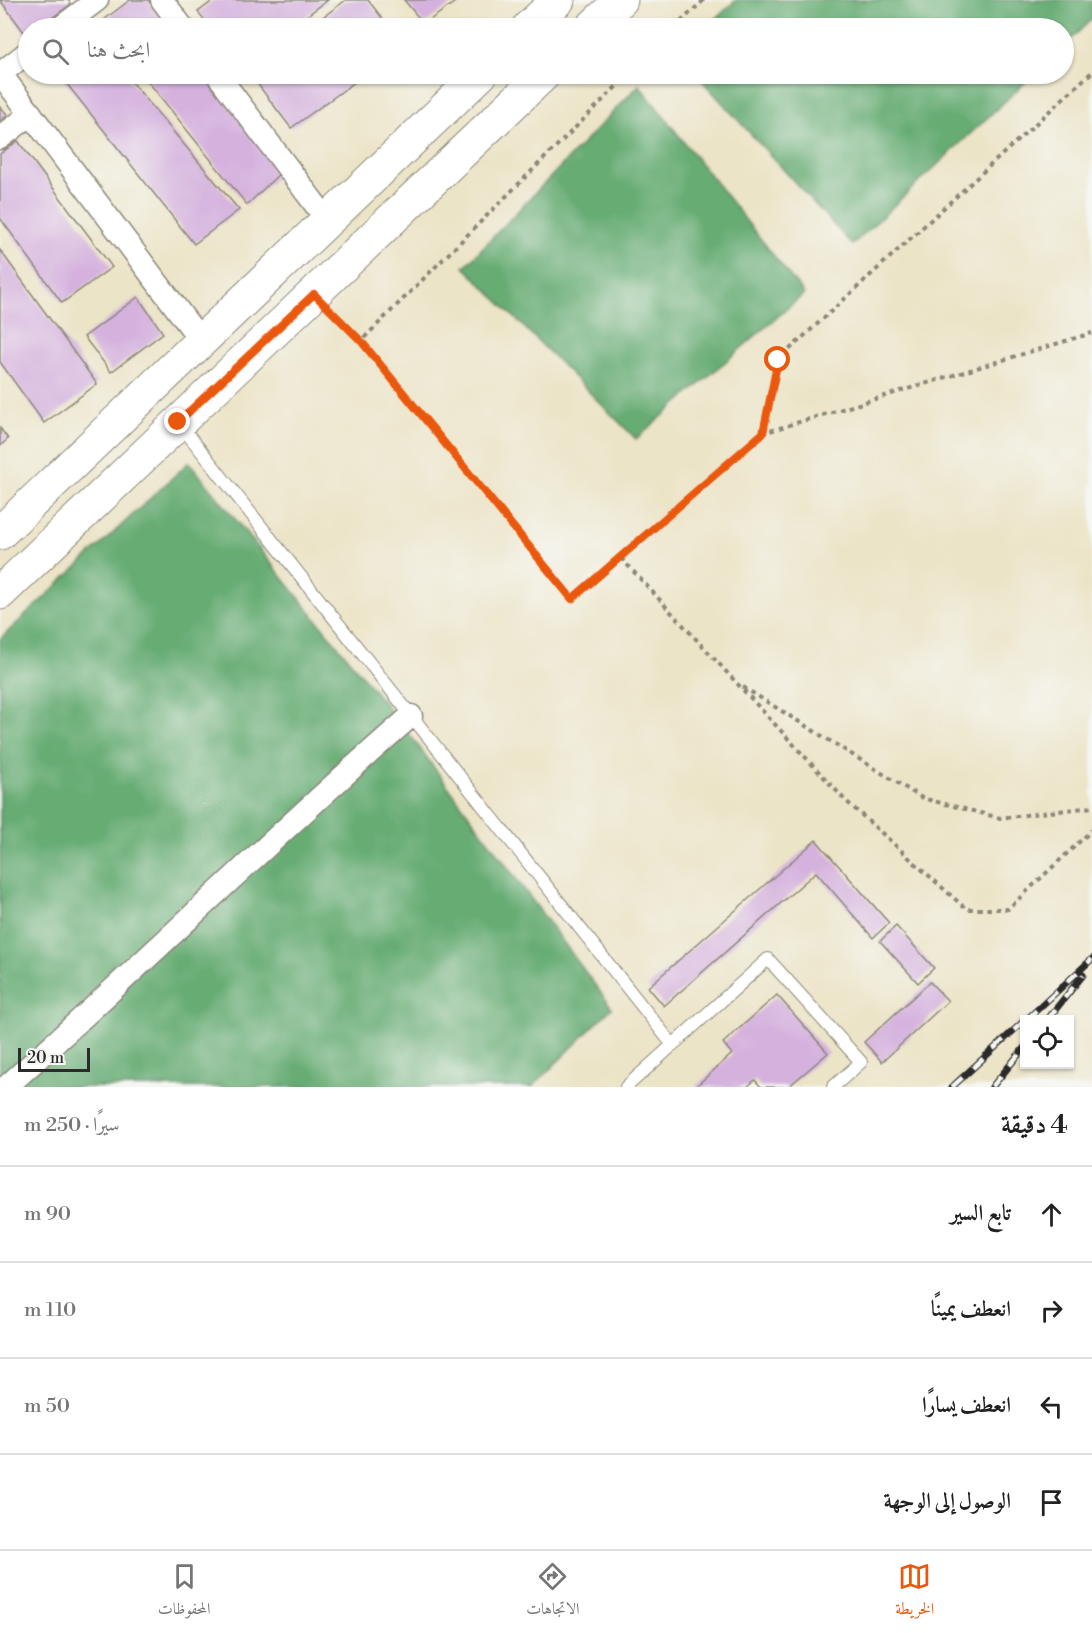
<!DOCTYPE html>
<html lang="ar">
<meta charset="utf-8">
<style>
:root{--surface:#fff;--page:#f2f2f2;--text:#222;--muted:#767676;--line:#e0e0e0;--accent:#ea580c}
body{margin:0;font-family:"Libre Bodoni",Amiri,serif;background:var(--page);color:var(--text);direction:rtl}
.controls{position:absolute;right:18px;bottom:18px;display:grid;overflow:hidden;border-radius:0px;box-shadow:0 2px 4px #0004}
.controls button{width:54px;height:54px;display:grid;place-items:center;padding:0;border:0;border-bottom:2px solid var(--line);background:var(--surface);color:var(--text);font:30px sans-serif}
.scale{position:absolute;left:18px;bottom:15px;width:72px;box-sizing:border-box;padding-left:6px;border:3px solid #2b2b2b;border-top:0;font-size:16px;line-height:21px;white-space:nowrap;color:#2b2b2b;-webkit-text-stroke:4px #f6f6f2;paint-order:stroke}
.stop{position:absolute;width:18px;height:18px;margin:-14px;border:4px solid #ea580c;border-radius:50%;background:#fff}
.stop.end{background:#ea580c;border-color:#fff;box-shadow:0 2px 6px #0008}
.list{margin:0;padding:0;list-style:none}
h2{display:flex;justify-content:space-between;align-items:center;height:78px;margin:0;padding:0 24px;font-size:26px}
h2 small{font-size:20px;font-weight:400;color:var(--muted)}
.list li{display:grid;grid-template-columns:39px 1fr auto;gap:18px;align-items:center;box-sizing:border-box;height:96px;padding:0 24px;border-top:2px solid var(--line)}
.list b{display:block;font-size:22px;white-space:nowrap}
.list em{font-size:20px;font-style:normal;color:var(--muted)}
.icon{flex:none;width:33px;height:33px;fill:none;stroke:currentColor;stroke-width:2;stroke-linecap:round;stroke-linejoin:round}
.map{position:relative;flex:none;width:1092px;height:1087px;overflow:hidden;direction:ltr}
.search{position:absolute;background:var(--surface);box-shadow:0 2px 4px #0004;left:18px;right:18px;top:18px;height:66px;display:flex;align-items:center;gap:15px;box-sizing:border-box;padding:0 21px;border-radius:33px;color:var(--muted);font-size:22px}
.sheet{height:462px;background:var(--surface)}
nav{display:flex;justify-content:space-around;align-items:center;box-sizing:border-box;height:84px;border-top:2px solid var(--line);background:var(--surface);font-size:16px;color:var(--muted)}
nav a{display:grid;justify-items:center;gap:3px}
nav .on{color:var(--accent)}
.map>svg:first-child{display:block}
</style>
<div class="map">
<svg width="1092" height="1087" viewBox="0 0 1092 1087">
<rect width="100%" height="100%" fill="#f6f6f2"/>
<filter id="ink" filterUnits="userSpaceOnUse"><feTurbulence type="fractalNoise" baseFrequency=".0167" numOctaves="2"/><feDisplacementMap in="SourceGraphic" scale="12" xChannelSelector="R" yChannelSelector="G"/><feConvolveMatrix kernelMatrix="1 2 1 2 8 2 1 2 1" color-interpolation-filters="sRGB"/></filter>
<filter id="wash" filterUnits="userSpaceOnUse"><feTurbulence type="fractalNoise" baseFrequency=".008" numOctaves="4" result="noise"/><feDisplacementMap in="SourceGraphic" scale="24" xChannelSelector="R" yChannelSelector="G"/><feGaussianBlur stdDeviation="1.35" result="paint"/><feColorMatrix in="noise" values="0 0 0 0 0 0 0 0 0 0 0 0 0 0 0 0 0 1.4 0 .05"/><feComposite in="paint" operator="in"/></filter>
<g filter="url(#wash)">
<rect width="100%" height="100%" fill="#ece4c7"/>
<!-- forest -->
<g fill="#66ac73" stroke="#486c4f" stroke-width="1.5">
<path d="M736 0H1092V19L1064 46V28H706Z"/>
<path d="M696 74H1034L852 245Z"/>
<path d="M639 85 804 294 636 439 464 267Z"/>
<path d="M189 462 410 735 612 1008 532 1087H0V639Z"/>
</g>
<g id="blocks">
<!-- building -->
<g fill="#d5b2de">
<path d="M0 0H68L71 4 38 28H28L27 36Z"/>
<path d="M130 0H148L170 28H106L101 22Z"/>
<path d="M214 0H328L290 28H211L198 12Z"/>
<path d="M346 0H368L390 28H308Z"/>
<path d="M404 0H458L424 24Z"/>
<path d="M59 74H125L239 210 194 244Z"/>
<path d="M142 74H205L281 172 247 205Z"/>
<path d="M250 74H366L291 128Z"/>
<path d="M0 107 8 115 0 121Z"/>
<path d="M18 141 112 267 62 303 0 218V154Z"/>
<path d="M0 250 97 384 44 423 0 362Z"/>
<path d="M138 297 163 333 111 372 84 337Z"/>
<path d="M0 428 8 439 0 446Z"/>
<path d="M816 840 889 923 873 938 816 872 664 1006 648 987Z"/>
<path d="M896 926 934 968 918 983 880 941Z"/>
<path d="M930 982 948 1001 882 1062 864 1042Z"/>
<path d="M777 995 828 1053 788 1087H761L755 1080 747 1087H695L732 1054 723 1043Z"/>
</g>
</g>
</g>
<g filter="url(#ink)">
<use href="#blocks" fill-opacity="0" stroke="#8c8879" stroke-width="1.5"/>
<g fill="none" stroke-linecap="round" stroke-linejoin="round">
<!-- lane casing -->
<g stroke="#8c8879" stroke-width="14">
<g id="lane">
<path d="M179 423 672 1044"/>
<path d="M626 1087 768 959 861 1062 833 1087"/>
</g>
</g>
<!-- street casing -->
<g stroke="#8c8879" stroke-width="25">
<g id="street">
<path d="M162 0 183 28"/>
<path d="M60 28 97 0"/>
<path d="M0 73 201 341"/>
<path d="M0 74 28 52"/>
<path d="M217 74 327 220"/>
<path d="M0 138 31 114"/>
<path d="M6 1087C143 965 273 836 411 716"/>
</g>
</g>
<!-- primary casing -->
<g stroke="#8c8879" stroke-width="35">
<g id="primary">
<path d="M528 28 558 0"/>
<path d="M591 28 621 0"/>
<path d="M0 533 481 74"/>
<path d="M0 593 544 74"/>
</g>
</g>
<!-- path -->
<g stroke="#8c8879" stroke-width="4" stroke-dasharray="4.5 4.5" stroke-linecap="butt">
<path d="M674 28 704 0"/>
<path d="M333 312 361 341 629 74"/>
<path d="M361 341 572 599 763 433 1092 333"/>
<path d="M763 433 778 360 1092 72"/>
<path d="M621 558 845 800 966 909H1008L1092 830"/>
<path d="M743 687 922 798 1000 818 1092 807"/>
</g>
<!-- lane -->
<use href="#lane" stroke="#fff" stroke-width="12"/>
<!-- street -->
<use href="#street" stroke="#fff" stroke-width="22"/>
<!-- primary -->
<use href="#primary" stroke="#fff" stroke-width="33"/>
<!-- rail casing -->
<g stroke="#2b2b2b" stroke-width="7">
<g id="rail">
<path d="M1026 1020 1092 959"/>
<path d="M1047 1020 1083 975"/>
<path d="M952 1087 1024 1021"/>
<path d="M992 1087 1024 1048"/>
</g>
</g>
<!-- rail -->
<use href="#rail" stroke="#f6f6f2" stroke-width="4.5" stroke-dasharray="14" stroke-linecap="butt"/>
</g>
</g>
<g fill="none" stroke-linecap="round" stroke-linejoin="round" filter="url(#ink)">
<!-- route -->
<path stroke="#ea580c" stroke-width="8" d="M178 422 314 294 361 341 572 599 763 433 778 360"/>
</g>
</svg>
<div class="controls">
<button><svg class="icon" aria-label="locate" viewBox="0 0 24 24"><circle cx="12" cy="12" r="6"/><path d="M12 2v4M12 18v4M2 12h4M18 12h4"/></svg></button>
</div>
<div class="scale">20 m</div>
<div class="stop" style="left:778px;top:360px"></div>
<div class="stop end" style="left:178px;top:422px"></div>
<div class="search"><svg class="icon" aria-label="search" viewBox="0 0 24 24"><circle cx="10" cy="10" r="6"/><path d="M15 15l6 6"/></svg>ابحث هنا</div>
</div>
<section class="sheet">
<h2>4 دقيقة<small>سيرًا · 250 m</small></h2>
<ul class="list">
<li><svg class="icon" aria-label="ahead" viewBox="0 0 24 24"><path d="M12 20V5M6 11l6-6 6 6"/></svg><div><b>تابع السير</b></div><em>90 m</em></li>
<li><svg class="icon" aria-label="right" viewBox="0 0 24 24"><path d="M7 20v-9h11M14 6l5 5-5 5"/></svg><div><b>انعطف يمينًا</b></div><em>110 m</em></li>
<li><svg class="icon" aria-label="left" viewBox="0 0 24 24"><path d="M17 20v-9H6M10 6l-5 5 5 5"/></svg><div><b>انعطف يسارًا</b></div><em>50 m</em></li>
<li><svg class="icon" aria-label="arrive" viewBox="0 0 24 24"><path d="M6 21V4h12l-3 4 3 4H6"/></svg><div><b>الوصول إلى الوجهة</b></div></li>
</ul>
</section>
<nav>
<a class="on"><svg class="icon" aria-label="map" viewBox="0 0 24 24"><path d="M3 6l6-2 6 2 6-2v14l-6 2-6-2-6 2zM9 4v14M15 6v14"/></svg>الخريطة</a>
<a><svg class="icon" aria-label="directions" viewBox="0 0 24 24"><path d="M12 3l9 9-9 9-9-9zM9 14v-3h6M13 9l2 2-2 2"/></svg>الاتجاهات</a>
<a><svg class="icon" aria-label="saved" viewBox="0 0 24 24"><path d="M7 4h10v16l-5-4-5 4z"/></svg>المحفوظات</a>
</nav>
